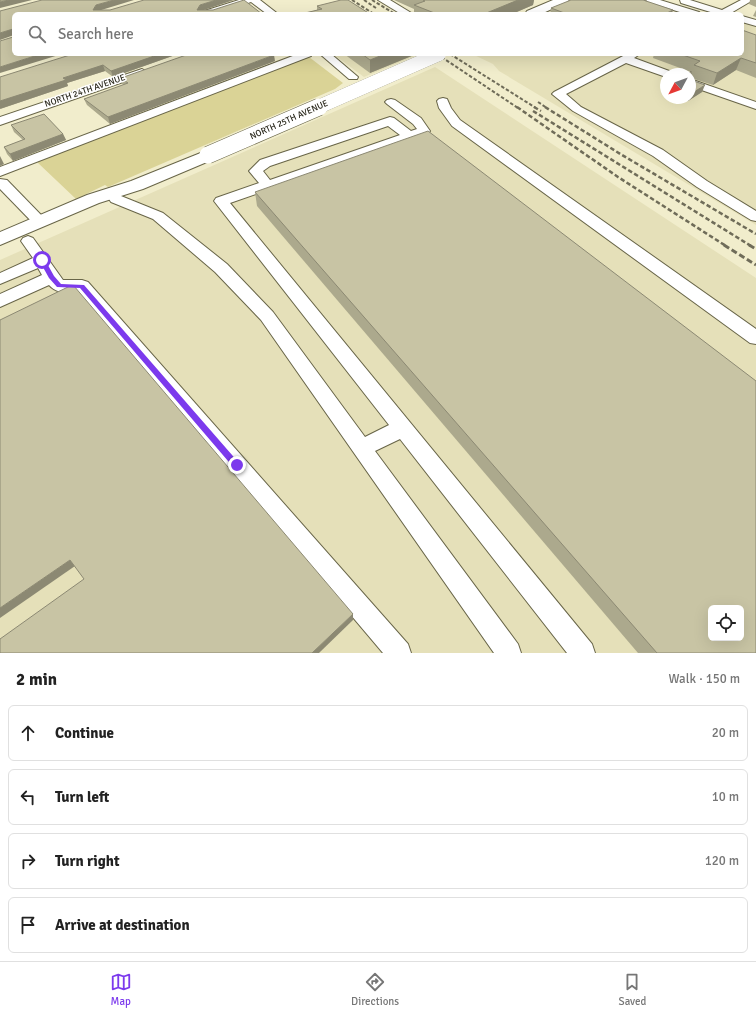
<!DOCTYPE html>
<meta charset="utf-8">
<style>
:root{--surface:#fff;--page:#f6f6f6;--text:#222;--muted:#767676;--line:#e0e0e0;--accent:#7c3aed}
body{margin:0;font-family:Signika,sans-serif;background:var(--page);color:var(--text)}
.controls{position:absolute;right:12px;bottom:12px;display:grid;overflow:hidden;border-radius:6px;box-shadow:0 4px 16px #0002}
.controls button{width:36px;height:36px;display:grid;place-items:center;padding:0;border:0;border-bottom:1px solid var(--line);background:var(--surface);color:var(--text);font:20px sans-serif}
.compass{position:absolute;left:660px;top:68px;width:36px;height:36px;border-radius:50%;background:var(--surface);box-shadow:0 4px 16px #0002;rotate:229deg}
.stop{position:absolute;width:12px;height:12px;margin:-9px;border:3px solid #7c3aed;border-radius:50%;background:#fff}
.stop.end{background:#7c3aed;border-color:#fff;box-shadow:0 1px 4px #0008}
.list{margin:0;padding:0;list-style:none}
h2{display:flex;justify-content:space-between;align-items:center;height:52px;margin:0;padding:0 16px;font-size:17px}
h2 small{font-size:13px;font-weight:400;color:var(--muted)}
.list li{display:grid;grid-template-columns:26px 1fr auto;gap:12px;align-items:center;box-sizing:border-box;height:56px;margin:0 8px 8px;padding:0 8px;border:1px solid var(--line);border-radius:6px}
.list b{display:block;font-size:15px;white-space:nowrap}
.list em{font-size:13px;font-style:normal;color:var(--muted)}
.icon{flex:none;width:22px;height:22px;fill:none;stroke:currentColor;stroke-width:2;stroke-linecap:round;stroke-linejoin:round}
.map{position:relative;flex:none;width:756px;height:653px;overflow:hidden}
.search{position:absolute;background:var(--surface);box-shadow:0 4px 16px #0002;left:12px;right:12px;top:12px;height:44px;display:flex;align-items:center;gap:10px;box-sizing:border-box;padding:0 14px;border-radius:6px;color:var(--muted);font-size:15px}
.sheet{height:308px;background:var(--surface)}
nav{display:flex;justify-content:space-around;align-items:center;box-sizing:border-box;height:56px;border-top:1px solid var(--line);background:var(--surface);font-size:11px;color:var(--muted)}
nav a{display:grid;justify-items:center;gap:2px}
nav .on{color:var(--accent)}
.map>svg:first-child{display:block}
</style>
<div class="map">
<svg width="756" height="653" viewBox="0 0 756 653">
<rect width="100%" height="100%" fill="#f1edcc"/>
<!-- built -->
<g fill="#e5e0b9" fill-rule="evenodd">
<path d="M742 23 756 27V225L499 71 493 64 472 54H742ZM666 74H690V98H666Z"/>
<path d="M333 54H416L417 55 364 77Z"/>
<path d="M435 67 756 278V653H0V260ZM711 608H741V638H711Z"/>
</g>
<!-- green -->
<path fill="#dad396" d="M309 57 343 83 335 89 108 187 105 185 76 199 37 162Z"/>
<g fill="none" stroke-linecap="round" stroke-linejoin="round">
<!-- minor casing -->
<g stroke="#686548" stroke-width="2">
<g id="minor">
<path d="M239 0H260L278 14H267L251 2 214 14H199L201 12Z"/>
<path d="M378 0H390L413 14H401Z"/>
<path d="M646 0H660L699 12 701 14H686L648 2Z"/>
<path d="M680 0H690L722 10 741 0H753L731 13 732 14H717L681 3Z"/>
<path d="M742 16 756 20V26L742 22Z"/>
<path d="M298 54H312L311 56 0 176V167Z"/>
<path d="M320 54H331L358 77 357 79H349Z"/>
<path d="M627 54H640L634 58 672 72 673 74H666V77L626 63 566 94 581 107 663 150 707 181 756 211V221L751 220 697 187 653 156 573 111 552 94 554 92Z"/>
<path d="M142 69 147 72 146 74 0 125V117Z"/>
<path d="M690 79 756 102V109L690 86Z"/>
<path d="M443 98 447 99 451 108 460 120 756 329V344L750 343 452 126 439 108 437 101 439 99Z"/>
<path d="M391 99 395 100 421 118 430 131 428 134 230 203 592 644 595 653H567L400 439 375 451 518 644 521 653H494L261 320 215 272 153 219 111 202 109 199 111 196 116 195 121 196 163 213 227 264 273 312 365 437 389 425 214 201 216 198 259 183 249 171 260 160 390 117 394 118 411 131 417 129 413 124 387 104 385 102 387 100ZM388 126 400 135 270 180 263 171 270 166Z"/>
<path d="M0 179 7 180 45 219 47 222 45 225 40 226 35 225 0 189Z"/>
<path d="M28 236 33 238 63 280H82L88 282 408 644 411 653H383L78 292C66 292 57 294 49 285L0 307V294L42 275 38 268 0 284V273L33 258 21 241 23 238Z"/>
</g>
</g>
<!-- major casing -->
<g stroke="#686548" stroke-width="2">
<g id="major">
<path d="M553 0H569L567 2 541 14H525L527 11Z"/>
<path d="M208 150 214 151 216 155 214 159 143 189 99 203 0 245V232L87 195 131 181Z"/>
</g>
</g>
<!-- minor -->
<use href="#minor" fill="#fff" fill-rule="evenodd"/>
<!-- major -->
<use href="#major" fill="#fff" fill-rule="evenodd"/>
<!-- rail-far2 -->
<g stroke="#6f6c59" stroke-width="2" stroke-dasharray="3.5 2" stroke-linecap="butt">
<path d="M352 0 374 14"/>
<path d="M364 0 376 8"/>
<path d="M372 0 395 14"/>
<path d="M437 54 518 108"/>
<path d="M450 54 536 108"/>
<path d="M538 102 547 108"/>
</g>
<!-- rail-far1 -->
<g stroke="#6f6c59" stroke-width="2.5" stroke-dasharray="4.5 2.5" stroke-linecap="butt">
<path d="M517 107 618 177 726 246"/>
<path d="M534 107 541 111"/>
<path d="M545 107 622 155 756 234"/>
<path d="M533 111 751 246"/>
</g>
<!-- rail -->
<g stroke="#6f6c59" stroke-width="3" stroke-dasharray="6 3" stroke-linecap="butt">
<path d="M724 245 756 265"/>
<path d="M749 245 756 249"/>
</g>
<!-- major-bridge-far1 casing -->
<g stroke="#686548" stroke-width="14" stroke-linecap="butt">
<path id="major-bridge-far1" d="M316 108 439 54"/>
</g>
<!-- major-bridge casing -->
<g stroke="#686548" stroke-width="18" stroke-linecap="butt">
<path id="major-bridge" d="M208 155 319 107"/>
</g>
<!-- major-bridge-far1 -->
<use href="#major-bridge-far1" stroke="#fff" stroke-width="14"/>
<!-- major-bridge -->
<use href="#major-bridge" stroke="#fff" stroke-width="17"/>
</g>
<!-- wall -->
<g fill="#aca98d">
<path d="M394 0H534L533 5 512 14H414V9Z"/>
<path d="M750 0H756V7L749 4Z"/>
<path d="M317 6 370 14H305V13L317 10Z"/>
<path d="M551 8 672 14H550Z"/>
<path d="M756 10V17L753 16Z"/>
<path d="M756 35V78L736 70 713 85 691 78V80L702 92 688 101 681 98H690V74L691 72 653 58 654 54H742Z"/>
<path d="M73 54H178L113 77 105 71 67 83 68 86 0 109Z"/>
<path d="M344 54H414V55L370 73Z"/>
<path d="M275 61 110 124 87 105 84 99 124 85 122 84 121 78Z"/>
<path d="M11 125 63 134 66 140 13 161 7 154 4 147 23 140 14 132Z"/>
<path d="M255 192 756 653H638L257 206Z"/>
</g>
<!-- shaded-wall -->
<g fill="#8c8973">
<path d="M9 0H32L0 8V2Z"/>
<path d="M114 0H134L98 11 93 10 96 5Z"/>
<path d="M216 0H234L201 11 197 10 200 5Z"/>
<path d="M518 0H534L533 5 512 14H484Z"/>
<path d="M673 10 672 14H665Z"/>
<path d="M13 29 14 35 0 40V33Z"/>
<path d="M41 54H62L0 73V67Z"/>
<path d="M160 54H178L113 77 111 71Z"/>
<path d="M385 54H414V55L370 73V60Z"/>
<path d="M274 55 275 61 110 124 108 117Z"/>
<path d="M741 58 736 70 713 85 717 73Z"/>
<path d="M103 65 105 71 67 83 68 86 0 109V101L63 78Z"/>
<path d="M705 85 702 92 688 101 691 94Z"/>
<path d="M63 134 66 140 13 161 10 154Z"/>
<path d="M0 156 4 164 0 166Z"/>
<path d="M70 560 75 566 0 618V608Z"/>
<path d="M353 614V620L319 653H312Z"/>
</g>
<!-- building -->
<g fill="#c8c4a4" stroke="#8c8973" fill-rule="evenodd">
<path d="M0 0H9L0 2Z"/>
<path d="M42 0H114L96 5 93 10H110L144 0H216L200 5 197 10H213L244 0 262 14H14V54H41L0 67V41L13 37V29L0 33V11Z"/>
<path d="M341 0H348L370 14H306L305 13 322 9 317 6Z"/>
<path d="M423 0H518L484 14H437L414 5 425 1Z"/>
<path d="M571 0H643L673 10 665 14H567L551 8Z"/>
<path d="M742 30 756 35V63L741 58 717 73 694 65 700 61 680 54H742Z"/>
<path d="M73 54H160L111 71 103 65 63 78 66 80 0 101V77Z"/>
<path d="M189 54H272L274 55 108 117 84 99 128 83 121 78Z"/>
<path d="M362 54H385L370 60Z"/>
<path d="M691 71V80L705 85 691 94 690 93V74H688Z"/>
<path d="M44 114 63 134 10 154 4 147 25 139 11 125Z"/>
<path d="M428 131 756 381V653H657L255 192ZM711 608H741V638H711Z"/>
<path d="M70 286H74L353 614 312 653H0V639L84 579 70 560 0 608V320Z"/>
</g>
<!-- route -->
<path fill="#7c3aed" d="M40 258H44L54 276 61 284 84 285 239 463V468H234L80 288 57 287 49 278 39 260Z"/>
<g text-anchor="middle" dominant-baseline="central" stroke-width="3" stroke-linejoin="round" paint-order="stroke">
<!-- far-street labels -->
<g font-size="9" fill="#28261a" stroke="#fff">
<text transform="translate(85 91) rotate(-19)">NORTH 24TH AVENUE</text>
<text transform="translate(289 120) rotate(-24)">NORTH 25TH AVENUE</text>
</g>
</g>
</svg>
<div class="controls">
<button><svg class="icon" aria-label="locate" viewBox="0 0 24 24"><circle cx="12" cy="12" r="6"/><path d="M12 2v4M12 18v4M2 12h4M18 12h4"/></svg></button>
</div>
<svg class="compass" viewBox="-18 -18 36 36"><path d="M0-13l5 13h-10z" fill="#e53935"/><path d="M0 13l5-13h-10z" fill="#767676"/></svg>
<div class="stop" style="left:42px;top:260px"></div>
<div class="stop end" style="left:237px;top:465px"></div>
<div class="search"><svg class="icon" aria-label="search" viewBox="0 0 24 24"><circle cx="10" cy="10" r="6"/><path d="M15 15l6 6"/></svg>Search here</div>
</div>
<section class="sheet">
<h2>2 min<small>Walk · 150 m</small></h2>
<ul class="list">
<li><svg class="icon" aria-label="ahead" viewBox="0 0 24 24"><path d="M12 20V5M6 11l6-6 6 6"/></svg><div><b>Continue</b></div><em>20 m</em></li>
<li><svg class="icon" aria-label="left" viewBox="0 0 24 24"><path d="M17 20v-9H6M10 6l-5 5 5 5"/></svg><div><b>Turn left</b></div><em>10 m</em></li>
<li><svg class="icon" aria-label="right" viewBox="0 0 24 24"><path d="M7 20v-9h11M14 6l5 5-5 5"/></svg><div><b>Turn right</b></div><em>120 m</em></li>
<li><svg class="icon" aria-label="arrive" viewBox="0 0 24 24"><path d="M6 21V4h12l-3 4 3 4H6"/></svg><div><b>Arrive at destination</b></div></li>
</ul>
</section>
<nav>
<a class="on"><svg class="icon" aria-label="map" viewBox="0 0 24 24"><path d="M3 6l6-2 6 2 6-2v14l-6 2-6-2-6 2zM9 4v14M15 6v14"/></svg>Map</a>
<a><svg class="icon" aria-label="directions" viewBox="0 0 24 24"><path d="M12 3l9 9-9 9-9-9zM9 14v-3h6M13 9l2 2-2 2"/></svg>Directions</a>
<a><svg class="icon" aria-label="saved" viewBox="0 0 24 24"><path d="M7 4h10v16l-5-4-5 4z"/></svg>Saved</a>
</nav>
